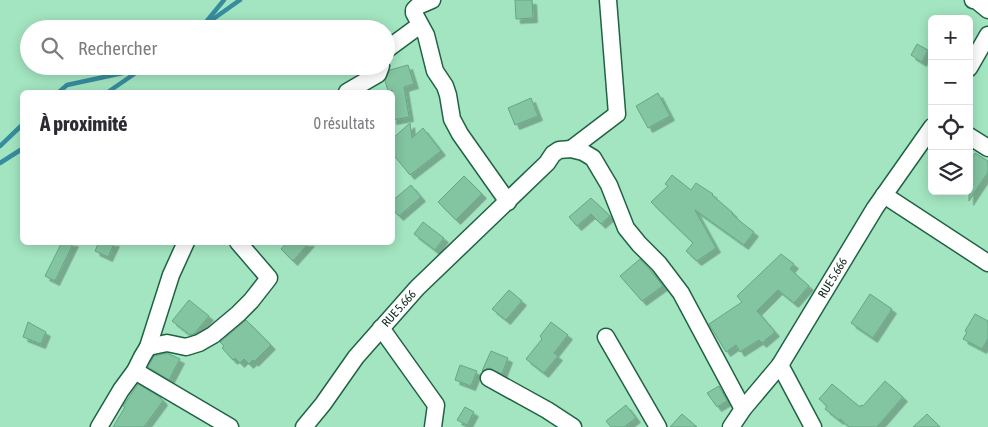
<!DOCTYPE html>
<html lang="fr">
<meta charset="utf-8">
<style>
:root{--surface:#fff;--page:#f2f2f3;--text:#2b2b33;--muted:#7c7c81;--line:#e1e1e2}
body{margin:0;font-family:"Asap Condensed",sans-serif;background:var(--page);color:var(--text)}
.controls{position:absolute;right:15px;top:15px;display:grid;overflow:hidden;border-radius:8px;box-shadow:0 2px 12px #0003}
.controls button{width:45px;height:45px;display:grid;place-items:center;padding:0;border:0;border-bottom:1px solid var(--line);background:var(--surface);color:var(--text);font:25px sans-serif}
.list{margin:0;padding:0;list-style:none}
h2{display:flex;justify-content:space-between;align-items:center;height:65px;margin:0;padding:0 20px;font-size:21px}
h2 small{font-size:16px;font-weight:400;color:var(--muted)}
.icon{flex:none;width:28px;height:28px;fill:none;stroke:currentColor;stroke-width:2;stroke-linecap:round;stroke-linejoin:round}
.map{position:relative;flex:none;width:988px;height:427px;overflow:hidden}
.search{position:absolute;background:var(--surface);box-shadow:0 2px 12px #0003;left:20px;top:20px;width:375px;height:55px;display:flex;align-items:center;gap:12px;box-sizing:border-box;padding:0 18px;border-radius:28px;color:var(--muted);font-size:19px}
.panel{position:absolute;background:var(--surface);box-shadow:0 2px 12px #0003;left:20px;top:90px;width:375px;height:155px;border-radius:8px}
.map>svg:first-child{display:block}
</style>
<div class="map">
<svg width="988" height="427" viewBox="0 0 988 427">
<defs>
<filter id="shadow"><feDropShadow dx="4.5" dy="4.5" stdDeviation="0" flood-color="#0004"/></filter>
</defs>
<rect width="100%" height="100%" fill="#a3e5c1"/>
<g fill="none" stroke-linecap="round" stroke-linejoin="round">
<!-- stream -->
<g stroke="#378d9e" stroke-width="4.5">
<path d="M206 22 224 0"/>
<path d="M199 29 240 0"/>
<path d="M59 92 67 85 146 68 150 66"/>
<path d="M108 92 140 70"/>
<path d="M0 146 22 125"/>
<path d="M0 163 22 149"/>
</g>
</g>
<!-- building -->
<g fill="#83c4a1" stroke="#66a684" filter="url(#shadow)">
<path d="M515 0H532L533 18 516 19Z"/>
<path d="M917 44 928 50 922 62 911 55Z"/>
<path d="M408 65 414 84 404 87 409 117 392 120V90L388 91 385 81 390 70Z"/>
<path d="M658 93 670 116 648 128 636 106Z"/>
<path d="M531 98 538 116 515 125 508 108Z"/>
<path d="M410 123 412 138 423 128 441 151 410 175 392 153V139Z"/>
<path d="M975 153 988 161V172L969 201V162Z"/>
<path d="M672 175 691 190 696 183 713 194 712 195 733 213 732 214 741 222 754 232 744 245 695 210 716 248 697 261 686 251 693 243 651 202 668 186 665 184Z"/>
<path d="M464 176 482 194 456 220 438 202Z"/>
<path d="M411 185 421 197 399 216 392 209V201Z"/>
<path d="M591 198 610 216 601 224 591 214 577 226 569 217Z"/>
<path d="M423 222 444 238 435 250 414 234Z"/>
<path d="M62 242H74L55 281 45 276Z"/>
<path d="M99 242H115L108 257 95 251Z"/>
<path d="M287 242H310L293 261 281 249Z"/>
<path d="M781 254 794 264 790 269 809 286 794 303 778 290 757 311 775 332 762 343 759 340 740 352 736 345 726 352 709 324 742 302 737 296Z"/>
<path d="M640 259 651 271 663 286 642 301 620 276Z"/>
<path d="M509 290 522 301 506 320 492 309Z"/>
<path d="M870 294 892 309 873 338 851 323Z"/>
<path d="M189 300 209 316 194 334 190 335 172 321Z"/>
<path d="M975 314 988 321V339L982 349 963 339 967 332 965 331Z"/>
<path d="M246 320 271 345 254 362 253 360 249 364 244 359 240 363 235 358 233 360 222 348 224 346 220 342Z"/>
<path d="M28 322 46 332 41 344 23 337Z"/>
<path d="M551 322 568 335 554 353 558 356 544 373 526 359 542 339 540 336Z"/>
<path d="M491 351 508 358 502 374 489 368 482 371Z"/>
<path d="M167 353 180 359 169 380 148 367 154 356Z"/>
<path d="M460 365 477 371 471 386 455 380Z"/>
<path d="M885 381 903 397 877 427H849L840 419 839 420 825 409 827 406 819 399 832 384 860 407 861 405 863 406Z"/>
<path d="M138 384 160 397 163 401 144 427H113L125 407 123 406Z"/>
<path d="M719 386 727 401 717 407 707 393Z"/>
<path d="M626 405 636 418 624 427H611L606 421Z"/>
<path d="M465 407 474 412 467 425 457 420Z"/>
<path d="M682 414 697 427H670Z"/>
<path d="M927 414 940 427H913Z"/>
</g>
<g fill="none" stroke-linecap="round" stroke-linejoin="round">
<!-- minor casing -->
<g stroke="#206344" stroke-width="19">
<g id="minor">
<path d="M432 0 418 6 414 10V13L426 35 435 71 445 86 448 95 452 119 460 134 508 202"/>
<path d="M973 0 977 1 988 10"/>
<path d="M386 50 420 25"/>
<path d="M969 68 988 35"/>
<path d="M347 92 378 74 381 66"/>
<path d="M969 136 988 148"/>
<path d="M571 149 617 114 608 0"/>
<path d="M884 195 988 263"/>
<path d="M381 328 436 405 433 427"/>
<path d="M606 337 658 427"/>
<path d="M148 347 167 343 186 347 199 343 213 335 238 314 251 301 269 278 238 242"/>
<path d="M780 365 813 427"/>
<path d="M135 371 230 427"/>
<path d="M489 378 547 410 573 427"/>
<path d="M99 427 121 390 135 371 142 357 148 347 171 275 186 242"/>
<path id="s1" d="M304 427 323 404 356 357 417 288 547 163 553 154 559 150 571 149 583 152 593 158 609 185 626 228 639 244 659 264 681 293 743 409"/>
<path id="s2" d="M731 427 743 409 780 365 875 208 932 127"/>
</g>
</g>
<!-- minor -->
<use href="#minor" stroke="#fff" stroke-width="16"/>
</g>
<g text-anchor="middle" dominant-baseline="central" stroke-width="5" stroke-linejoin="round" paint-order="stroke">
<!-- street labels -->
<g font-size="12" fill="#0a2618" stroke="#a3e5c1">
<text stroke="none"><textPath href="#s2" startOffset="181">RUE 5.666</textPath></text>
<text stroke="none"><textPath href="#s1" startOffset="152">RUE 5.666</textPath></text>
</g>
</g>
</svg>
<div class="controls">
<button>+</button>
<button>−</button>
<button><svg class="icon" aria-label="locate" viewBox="0 0 24 24"><circle cx="12" cy="12" r="6"/><path d="M12 2v4M12 18v4M2 12h4M18 12h4"/></svg></button>
<button><svg class="icon" aria-label="layers" viewBox="0 0 24 24"><path d="M12 4l9 5-9 5-9-5zM3 14l9 5 9-5"/></svg></button>
</div>
<div class="search"><svg class="icon" aria-label="search" viewBox="0 0 24 24"><circle cx="10" cy="10" r="6"/><path d="M15 15l6 6"/></svg>Rechercher</div>
<section class="panel">
<h2>À proximité<small>0 résultats</small></h2>
<ul class="list">
</ul>
</section>
</div>
